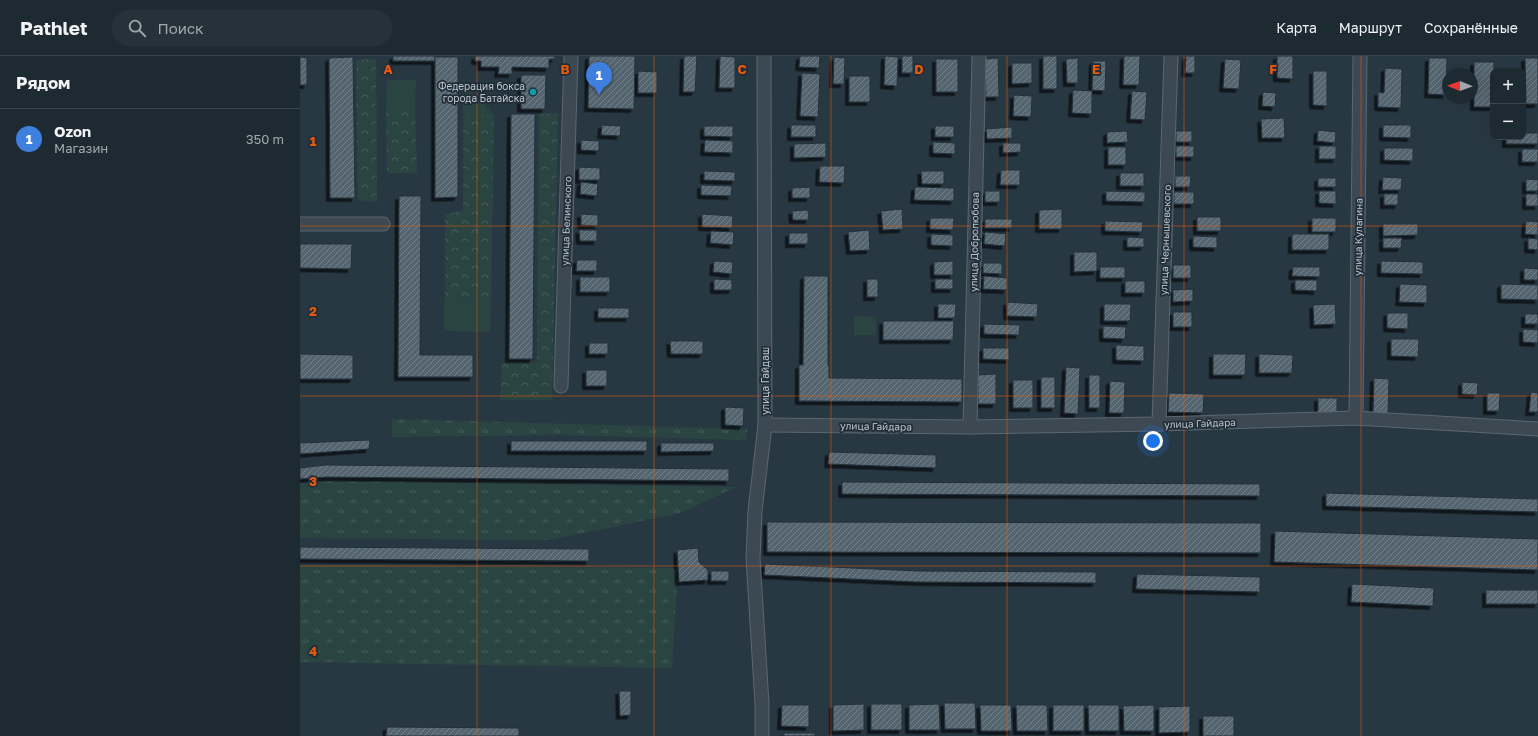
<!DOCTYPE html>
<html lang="ru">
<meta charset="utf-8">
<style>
:root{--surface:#1e2a32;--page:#26323a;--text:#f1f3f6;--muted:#a1a7ac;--line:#3c464d;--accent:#d6ab8b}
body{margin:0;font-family:"Golos Text",sans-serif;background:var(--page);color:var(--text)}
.controls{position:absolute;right:12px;top:12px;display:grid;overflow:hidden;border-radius:8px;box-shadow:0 4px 16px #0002}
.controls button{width:36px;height:36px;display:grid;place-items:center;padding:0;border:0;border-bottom:1px solid var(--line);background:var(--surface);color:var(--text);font:20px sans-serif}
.compass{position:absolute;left:1142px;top:12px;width:36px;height:36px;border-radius:50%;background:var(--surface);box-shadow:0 4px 16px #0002;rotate:271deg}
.you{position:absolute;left:853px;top:385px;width:14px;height:14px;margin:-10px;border:3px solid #fff;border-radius:50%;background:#1a73e8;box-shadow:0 0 0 6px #1a73e833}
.badge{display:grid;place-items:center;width:26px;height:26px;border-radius:50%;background:var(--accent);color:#fff;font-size:13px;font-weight:700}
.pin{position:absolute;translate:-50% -33px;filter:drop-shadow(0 1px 2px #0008)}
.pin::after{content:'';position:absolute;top:21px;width:14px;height:12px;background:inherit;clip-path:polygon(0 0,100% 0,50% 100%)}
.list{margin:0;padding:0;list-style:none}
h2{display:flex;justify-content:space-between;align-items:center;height:52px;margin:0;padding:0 16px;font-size:17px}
h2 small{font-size:13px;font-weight:400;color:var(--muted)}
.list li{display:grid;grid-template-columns:26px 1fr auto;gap:12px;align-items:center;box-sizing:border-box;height:60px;padding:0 16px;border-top:1px solid var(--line)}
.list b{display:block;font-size:15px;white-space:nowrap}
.list p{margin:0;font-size:13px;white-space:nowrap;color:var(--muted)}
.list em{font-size:13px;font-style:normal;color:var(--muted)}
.icon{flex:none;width:22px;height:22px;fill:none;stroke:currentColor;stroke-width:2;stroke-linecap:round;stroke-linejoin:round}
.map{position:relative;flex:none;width:1238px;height:680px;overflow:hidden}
header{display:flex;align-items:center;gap:24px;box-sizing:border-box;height:56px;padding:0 20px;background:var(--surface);border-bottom:1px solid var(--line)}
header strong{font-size:19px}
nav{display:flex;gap:22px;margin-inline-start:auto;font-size:14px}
.search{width:280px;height:36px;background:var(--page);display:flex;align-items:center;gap:10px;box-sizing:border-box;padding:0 14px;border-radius:22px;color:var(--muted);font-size:15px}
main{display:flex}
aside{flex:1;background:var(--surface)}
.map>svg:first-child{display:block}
</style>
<header>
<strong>Pathlet</strong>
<div class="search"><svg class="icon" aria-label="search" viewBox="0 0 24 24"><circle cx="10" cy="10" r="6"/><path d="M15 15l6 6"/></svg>Поиск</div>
<nav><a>Карта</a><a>Маршрут</a><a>Сохранённые</a></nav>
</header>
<main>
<aside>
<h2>Рядом<small></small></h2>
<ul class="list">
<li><span class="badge" style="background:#3f7fe0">1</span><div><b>Ozon</b><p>Магазин</p></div><em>350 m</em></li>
</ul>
</aside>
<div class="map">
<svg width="1238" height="680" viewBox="0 0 1238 680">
<defs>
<pattern id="grass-tufts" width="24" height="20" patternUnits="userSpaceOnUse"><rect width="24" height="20" fill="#2a4442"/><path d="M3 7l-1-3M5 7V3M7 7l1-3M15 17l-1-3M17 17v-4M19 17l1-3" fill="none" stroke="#475d5c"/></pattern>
<pattern id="forest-crowns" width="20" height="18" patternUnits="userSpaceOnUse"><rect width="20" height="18" fill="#2a4442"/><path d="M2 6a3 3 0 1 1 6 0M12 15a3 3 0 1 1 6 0" fill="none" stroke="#475d5c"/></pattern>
<pattern id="building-hatch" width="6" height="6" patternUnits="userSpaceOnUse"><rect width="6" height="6" fill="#546570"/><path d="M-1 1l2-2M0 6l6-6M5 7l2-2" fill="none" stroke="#72808a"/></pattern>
<filter id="shadow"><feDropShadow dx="-3.5" dy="3.5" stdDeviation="0" flood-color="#0009"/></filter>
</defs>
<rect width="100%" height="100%" fill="#283843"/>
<!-- grass -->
<g fill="url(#grass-tufts)">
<path d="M92 363 447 373 446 384 259 379 92 381Z"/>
<path d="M32 425 436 431 380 457 250 484 0 482V427Z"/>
<path d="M0 509 376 512 377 526 372 612 0 606Z"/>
</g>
<!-- forest -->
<g fill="url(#forest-crowns)">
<path d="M76 3 77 146 58 144 56 4Z"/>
<path d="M86 52H115L117 117H87Z"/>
<path d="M258 57 252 344H200L202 307 237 306 239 58Z"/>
<path d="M163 59H194L191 244 145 243V158L163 155Z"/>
</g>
<!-- park -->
<g fill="#2a4442">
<path d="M87 24H116L115 52H86Z"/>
<path d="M163 27 194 59H163Z"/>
<path d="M144 243 191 244 190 276 144 275Z"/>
<path d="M554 260 576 261V279H554Z"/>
</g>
<!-- building -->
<g fill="url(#building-hatch)" stroke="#23303a" filter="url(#shadow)">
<rect x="93" y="0" width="42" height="5"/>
<path d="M175 0H255V3H249V12L212 11V18H198L199 11H181V5H175Z"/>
<path d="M289 0H335L334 53 288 52Z"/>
<path d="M384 0H397L395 36H383Z"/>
<path d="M420 0 435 1V32H419Z"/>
<path d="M500 0H520L519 12 499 11Z"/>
<path d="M585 0 598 1 597 30 584 29Z"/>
<rect x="602" y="0" width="11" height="17"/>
<rect x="743" y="0" width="14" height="33"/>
<path d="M824 0H840L839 29H823Z"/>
<path d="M886 0H895V17H885Z"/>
<path d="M977 0H993V23L977 22Z"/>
<path d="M0 1 7 2V29H0Z"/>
<path d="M53 1 55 142H30L29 2Z"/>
<path d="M135 1H158V141L135 142Z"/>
<path d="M534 1 545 2 544 28H533Z"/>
<path d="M698 2 699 41H686L685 3Z"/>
<path d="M778 2V27H767L766 3Z"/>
<path d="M1129 2H1147L1146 39 1128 38Z"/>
<path d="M1225 2H1238V48H1226Z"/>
<rect x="636" y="3" width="22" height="33"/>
<path d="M925 3 941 4 939 33 923 32Z"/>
<path d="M793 5H806L805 35 792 34Z"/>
<path d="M1174 6H1194L1193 51H1174Z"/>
<path d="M712 7H732V27L712 28Z"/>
<path d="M1085 12 1102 13 1101 52 1078 51V36L1084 37Z"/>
<path d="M338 15 357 16V37H338Z"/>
<path d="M1013 15H1027V50L1013 49Z"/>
<path d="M502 17 520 18 518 61 500 60Z"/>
<path d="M221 19H246L245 53H221Z"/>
<rect x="549" y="20" width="21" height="26"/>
<path d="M773 34 792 35V58L772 57Z"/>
<path d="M832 35 847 36 845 64 830 63Z"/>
<path d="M963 36 976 37 975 51 962 50Z"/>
<path d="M714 39 732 40 731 61 713 60Z"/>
<path d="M211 58H235L233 303H209Z"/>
<path d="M984 62 985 82H962L961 63Z"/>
<path d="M302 69 321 70 320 80 301 79Z"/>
<rect x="491" y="69" width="25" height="12"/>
<path d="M1083 69H1111V82L1083 81Z"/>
<path d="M404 70H433V81L404 80Z"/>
<rect x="635" y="70" width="19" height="11"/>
<path d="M712 71V82L687 83 686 73Z"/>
<path d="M1018 74 1036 76 1035 87 1017 85Z"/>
<path d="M827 75 828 86 807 87V76Z"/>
<rect x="876" y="75" width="16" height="11"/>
<path d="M1223 77H1238V88H1206V81H1223Z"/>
<path d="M281 84 299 85V95L281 94Z"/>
<path d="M405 84 433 85V97L404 96Z"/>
<path d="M633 86 655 87V98L633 97Z"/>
<path d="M526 87V101L494 102V88Z"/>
<path d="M703 87H721V96L703 97Z"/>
<rect x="876" y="90" width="18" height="11"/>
<rect x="1019" y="90" width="17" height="13"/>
<rect x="808" y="91" width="18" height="18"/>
<path d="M1084 92H1113V105L1084 104Z"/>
<rect x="1222" y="93" width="16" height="13"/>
<path d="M520 110H545L544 127 519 126Z"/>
<path d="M279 111 300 112V124H279Z"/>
<path d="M701 114H720V129H700Z"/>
<path d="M404 115 435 116V125L404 124Z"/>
<path d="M621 115H644V128H622Z"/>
<rect x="820" y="117" width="24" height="13"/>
<path d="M875 120H891L890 131H875Z"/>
<path d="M1083 121 1102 122 1101 134H1082Z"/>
<rect x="1018" y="122" width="18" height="9"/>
<path d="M1226 123 1238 124V135H1226Z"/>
<path d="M281 126 298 128 297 140 280 138Z"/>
<path d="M401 129 432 130 431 140 401 139Z"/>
<path d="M510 131V142H492V132Z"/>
<path d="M615 131 654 132V145L614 144Z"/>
<rect x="685" y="135" width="15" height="11"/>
<path d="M806 135 845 136V146L806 145Z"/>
<path d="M1019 135H1036V148L1019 147Z"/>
<rect x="874" y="136" width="20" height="12"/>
<rect x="1084" y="138" width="14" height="11"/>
<rect x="1226" y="138" width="12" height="12"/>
<path d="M99 140H121L120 299H173V321H98Z"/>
<path d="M602 153 603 173 583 174 581 155Z"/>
<path d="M762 153V173H739V154Z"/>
<path d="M508 154 509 164H493L492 155Z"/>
<path d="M281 158 298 159V170L281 169Z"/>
<path d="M402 158 433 160 432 172 402 171Z"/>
<rect x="897" y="161" width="24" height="14"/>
<path d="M630 162H654L653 174 630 173Z"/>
<rect x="1012" y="162" width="24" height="14"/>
<rect x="685" y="163" width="27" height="9"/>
<path d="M805 165 843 166 842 176 805 175Z"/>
<path d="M1226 165 1238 166V179L1225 178Z"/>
<path d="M1083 168H1118V179L1083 180Z"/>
<path d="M279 174H297V185H280Z"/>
<path d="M569 174 570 194 550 195 548 176Z"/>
<path d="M411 175 434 176 433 189 410 187Z"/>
<path d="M685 176 706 178 705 190 684 188Z"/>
<rect x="489" y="177" width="19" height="11"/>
<path d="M631 178 653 179V190L631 189Z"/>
<rect x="992" y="178" width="37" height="16"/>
<path d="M893 180 917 181V192L893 191Z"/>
<path d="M827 181 844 182V191H827Z"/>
<path d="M1083 182H1102L1101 192H1083Z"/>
<path d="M1228 182 1238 183V194L1228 193Z"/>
<path d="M0 188H52L51 213 0 212Z"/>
<path d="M774 196H797V215L774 216Z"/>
<path d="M277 204H297V215H276Z"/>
<path d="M414 205 433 206 432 218 413 216Z"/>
<path d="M653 205V219H634V206Z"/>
<path d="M1081 205 1123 206V218L1081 217Z"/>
<path d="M683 207H702V218L683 217Z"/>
<rect x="873" y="209" width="18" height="13"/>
<rect x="800" y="211" width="25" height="11"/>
<path d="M993 211H1020V221L992 220Z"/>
<path d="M1224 212 1238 213V224H1224Z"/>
<path d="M504 220H528V309H529V322L662 323V346L499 345V309H503Z"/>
<path d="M684 220 707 222V234L683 233Z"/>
<rect x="280" y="221" width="30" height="15"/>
<path d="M414 223 432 224V234H414Z"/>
<rect x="567" y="223" width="11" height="18"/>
<rect x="635" y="223" width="18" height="10"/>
<path d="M995 224H1017V235L995 234Z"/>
<rect x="825" y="225" width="20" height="12"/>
<path d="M1100 228 1127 229V247L1099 246Z"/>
<path d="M1201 228 1238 229V244L1201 243Z"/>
<path d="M893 233V245L873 246V234Z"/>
<path d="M707 246 738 248 737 261 707 260Z"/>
<path d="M638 248H656L655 262H638Z"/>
<path d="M804 248H831L830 265H804Z"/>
<path d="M1035 248 1036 268 1014 269 1013 249Z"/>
<rect x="298" y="252" width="31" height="10"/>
<rect x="873" y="256" width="19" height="15"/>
<path d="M1087 257H1108V273L1087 272Z"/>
<rect x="1225" y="258" width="13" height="10"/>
<path d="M583 265H654L653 284H583Z"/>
<path d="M684 268 720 269 719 279 684 278Z"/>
<path d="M803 270 826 271 825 283 803 282Z"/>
<path d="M1223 273 1238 274V287L1223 286Z"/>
<path d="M1091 283H1119L1118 301 1091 300Z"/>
<path d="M370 285H403V298H371Z"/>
<rect x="289" y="287" width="19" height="11"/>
<path d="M816 289 844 290V305L816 304Z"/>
<path d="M683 292H709V304L683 303Z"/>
<path d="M0 298 53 299V323H0Z"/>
<path d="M913 298H946L945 319H913Z"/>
<path d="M959 298 993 299 992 317H959Z"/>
<path d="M766 311 780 312 778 358 764 357Z"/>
<rect x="286" y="314" width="21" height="16"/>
<path d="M696 318V348H678V319Z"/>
<rect x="789" y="319" width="11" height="33"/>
<rect x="741" y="321" width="14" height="31"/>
<path d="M1074 322 1089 323 1088 358H1073Z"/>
<rect x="713" y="324" width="20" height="28"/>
<path d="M810 325 825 326 824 357H809Z"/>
<path d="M1162 326 1178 327 1177 339 1162 338Z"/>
<path d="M1231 336 1238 337V356H1229Z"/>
<path d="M869 337 904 338 903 357 868 356Z"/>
<path d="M1187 337H1200L1199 355H1187Z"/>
<rect x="1018" y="342" width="19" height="18"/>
<path d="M425 351 444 352 443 370 425 369Z"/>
<path d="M70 384 69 393 0 398V387Z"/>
<rect x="211" y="385" width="136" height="10"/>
<path d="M361 387H414V395L361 396Z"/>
<path d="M529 396 636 399V412L528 408Z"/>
<path d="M25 409 429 413V425L26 421 0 423V412Z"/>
<path d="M542 426 960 428V440L542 438Z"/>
<path d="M1026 437 1238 443V456L1026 450Z"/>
<path d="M467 466 961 467V497L467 496Z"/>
<path d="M975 475 1238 483V514L974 506Z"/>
<path d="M0 491 289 493V505L0 503Z"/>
<path d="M398 492 399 506 408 514V524L379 526 377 494Z"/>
<path d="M465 508 618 515 796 516V527L618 526 464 519Z"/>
<rect x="411" y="515" width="18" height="10"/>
<path d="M837 518 960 521V536L836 533Z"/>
<path d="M1052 528 1134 532 1133 550 1051 546Z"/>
<rect x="1186" y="534" width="52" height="14"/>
<path d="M319 635H331V659L320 660Z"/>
<path d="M644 647H675L676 673H645Z"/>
<path d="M564 648V674L533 675V649Z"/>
<rect x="571" y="648" width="31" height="26"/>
<path d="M639 648 640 674H609V649Z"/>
<path d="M482 649H509V671L481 670Z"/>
<path d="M680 649H711L712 675H681Z"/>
<path d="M716 649H747L748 675H717Z"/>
<rect x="753" y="649" width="31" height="26"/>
<path d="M788 649H819V675H789Z"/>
<path d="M854 649V675H824L823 650Z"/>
<path d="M890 650V676L859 677V651Z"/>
<rect x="903" y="660" width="31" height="20"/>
<path d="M87 671 219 672V680H86Z"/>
<rect x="484" y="677" width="31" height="3"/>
</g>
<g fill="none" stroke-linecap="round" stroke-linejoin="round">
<!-- minor casing -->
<g stroke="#5b6770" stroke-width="15">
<g id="minor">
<path d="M0 168H83"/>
<path d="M261 330 271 0"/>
<path d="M1056 362 1060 0"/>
<path d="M859 368 871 0"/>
<path d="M465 369 670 371 859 368 1056 362 1238 373"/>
<path d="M670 371 679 0"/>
<path d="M462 680V648L453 502 455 455 465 369 464 0"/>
</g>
</g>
<!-- minor -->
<use href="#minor" stroke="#3c4952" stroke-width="13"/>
</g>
<!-- grid -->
<path fill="none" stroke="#e8590c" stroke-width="1" stroke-opacity="0.55" d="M177 0V680M354 0V680M531 0V680M707 0V680M884 0V680M1061 0V680M0 170H1238M0 340H1238M0 510H1238"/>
<!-- markers -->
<circle fill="#0f9aa8" stroke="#212e38" stroke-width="1.5" cx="233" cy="36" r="4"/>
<g text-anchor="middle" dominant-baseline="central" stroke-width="3.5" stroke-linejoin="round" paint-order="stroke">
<!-- poi labels -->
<g font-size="10" fill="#bac4cc" stroke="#212e38" text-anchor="end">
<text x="225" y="30">Федерация бокса<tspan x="225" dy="12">города Батайска</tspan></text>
</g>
<!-- street labels -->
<g font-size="10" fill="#bac4cc" stroke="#212e38">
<text transform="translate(266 165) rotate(-88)">улица Белинского</text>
<text transform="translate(1058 181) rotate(-89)">улица Кулагина</text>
<text transform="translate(865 184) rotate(-88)">улица Чернышевского</text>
<text transform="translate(674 186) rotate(-89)">улица Добролюбова</text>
<text transform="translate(465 325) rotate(-90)">улица Гайдаш</text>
<text transform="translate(900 367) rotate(-2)">улица Гайдара</text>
<text transform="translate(576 370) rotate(1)">улица Гайдара</text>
</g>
</g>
<g font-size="13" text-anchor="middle" font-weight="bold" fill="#e8590c" stroke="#212e38" stroke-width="3.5" stroke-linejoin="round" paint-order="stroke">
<text x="88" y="18">A</text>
<text x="265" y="18">B</text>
<text x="442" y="18">C</text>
<text x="619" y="18">D</text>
<text x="796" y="18">E</text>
<text x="973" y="18">F</text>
<text x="13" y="90">1</text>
<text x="13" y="260">2</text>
<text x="13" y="430">3</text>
<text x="13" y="600">4</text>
</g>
</svg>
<div class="controls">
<button>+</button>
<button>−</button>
</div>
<svg class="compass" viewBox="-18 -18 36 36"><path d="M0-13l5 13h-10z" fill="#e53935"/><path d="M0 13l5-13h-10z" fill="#a1a7ac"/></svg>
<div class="you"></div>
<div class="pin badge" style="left:299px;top:39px;background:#3f7fe0">1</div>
</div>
</main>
